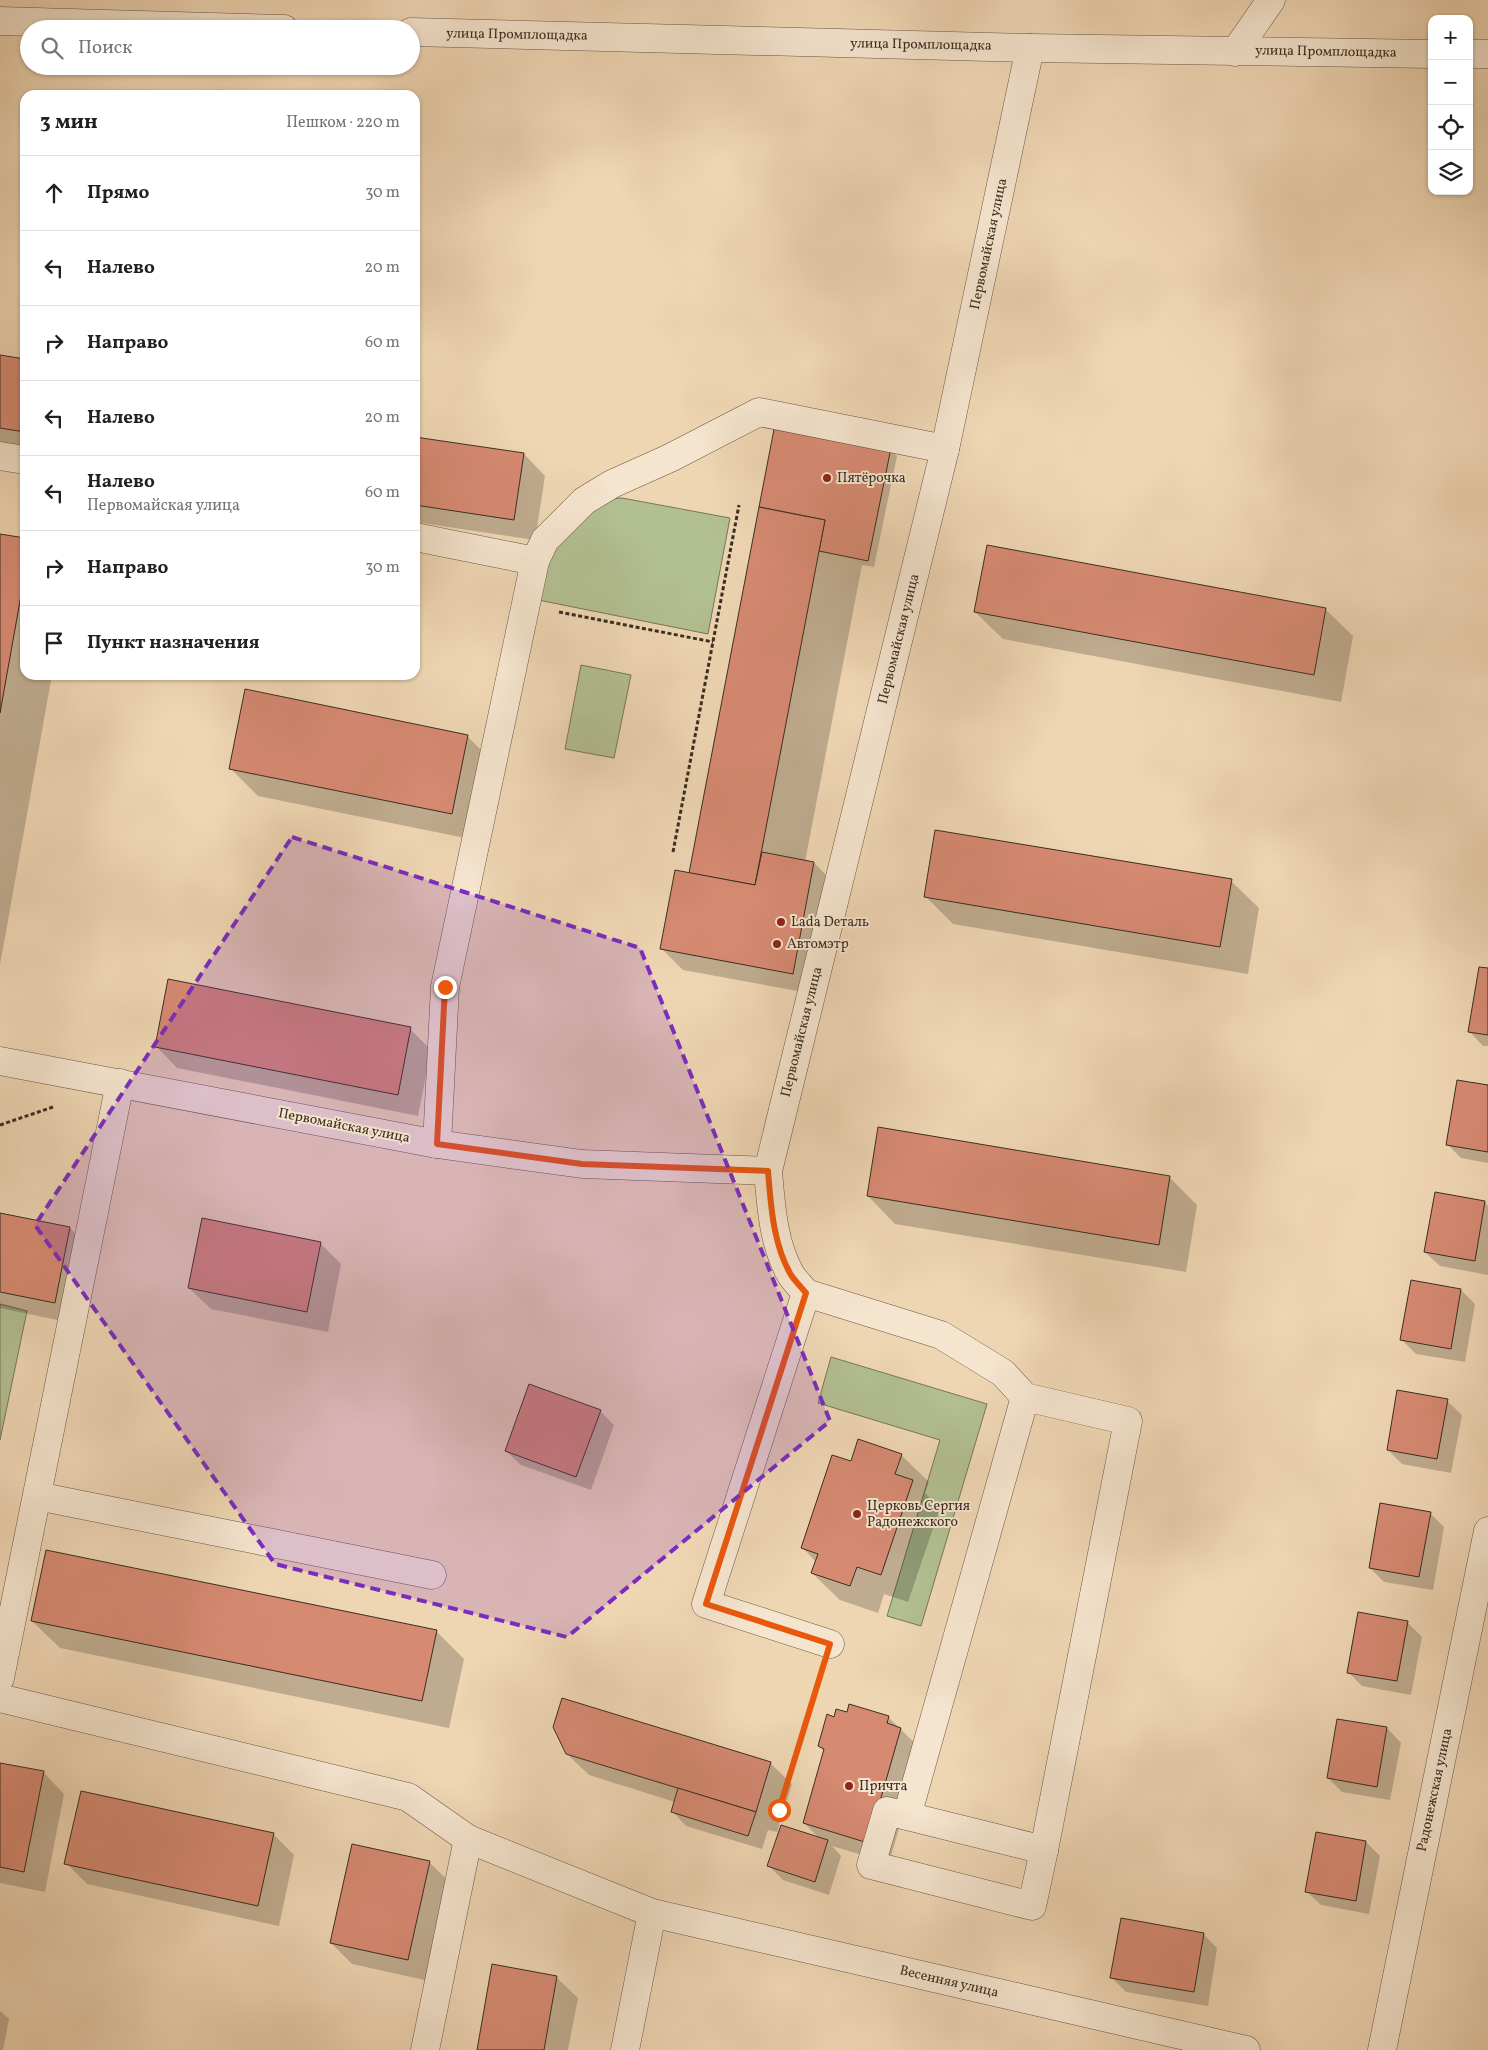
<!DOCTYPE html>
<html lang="ru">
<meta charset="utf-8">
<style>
:root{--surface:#fff;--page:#f2f2f2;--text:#202124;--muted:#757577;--line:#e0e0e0}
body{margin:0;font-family:Vollkorn,serif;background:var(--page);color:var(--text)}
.controls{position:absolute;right:15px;top:15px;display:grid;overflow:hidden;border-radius:10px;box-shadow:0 1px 4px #0004}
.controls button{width:45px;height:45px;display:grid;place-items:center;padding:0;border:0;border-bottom:1px solid var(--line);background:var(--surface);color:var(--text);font:25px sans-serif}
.stop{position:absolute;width:15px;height:15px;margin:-11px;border:4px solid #ea580c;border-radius:50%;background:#fff}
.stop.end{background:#ea580c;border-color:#fff;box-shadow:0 1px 5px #0008}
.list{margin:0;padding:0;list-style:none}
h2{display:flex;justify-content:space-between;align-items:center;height:65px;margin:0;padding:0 20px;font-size:21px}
h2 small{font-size:16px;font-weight:400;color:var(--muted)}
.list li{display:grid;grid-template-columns:32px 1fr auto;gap:15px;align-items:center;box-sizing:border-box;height:75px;padding:0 20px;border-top:1px solid var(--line)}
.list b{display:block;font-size:19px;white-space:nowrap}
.list p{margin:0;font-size:16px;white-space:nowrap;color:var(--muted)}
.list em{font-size:16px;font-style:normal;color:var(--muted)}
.icon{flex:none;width:28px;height:28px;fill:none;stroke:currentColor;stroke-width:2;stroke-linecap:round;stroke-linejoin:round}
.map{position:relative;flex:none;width:1488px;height:2050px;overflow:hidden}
.search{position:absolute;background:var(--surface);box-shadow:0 1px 4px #0004;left:20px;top:20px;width:400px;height:55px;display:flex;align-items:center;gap:12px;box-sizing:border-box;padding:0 18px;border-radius:28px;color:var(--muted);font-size:19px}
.panel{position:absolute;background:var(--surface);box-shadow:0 1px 4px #0004;left:20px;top:90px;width:400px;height:590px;border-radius:15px}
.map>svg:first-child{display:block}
</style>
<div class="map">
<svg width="1488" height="2050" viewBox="0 0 1488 2050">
<rect width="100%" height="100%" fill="#efd6b3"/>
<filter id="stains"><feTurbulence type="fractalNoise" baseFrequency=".004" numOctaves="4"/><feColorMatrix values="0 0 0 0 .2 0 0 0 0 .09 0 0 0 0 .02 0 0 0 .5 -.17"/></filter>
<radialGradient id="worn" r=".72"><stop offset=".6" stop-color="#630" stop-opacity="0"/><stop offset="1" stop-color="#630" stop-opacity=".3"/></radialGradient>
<!-- green -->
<g fill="#b2bf91" stroke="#76765a">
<path d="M622 498 730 518 708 634 538 600 547 554 579 519 609 499Z"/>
<path d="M581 665 631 675 614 758 565 749Z"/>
<path d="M0 1304 27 1311 0 1440Z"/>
<path d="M831 1357 987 1404 921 1626 887 1616 940 1440 818 1403Z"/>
</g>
<!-- shadow -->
<g fill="#0003" fill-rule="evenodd">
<path d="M0 357 25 361V455L0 451Z"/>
<path d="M415 438 524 454 545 476 535 540 415 522Z"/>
<path d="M890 449 897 456 874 567 862 565 805 862 814 863 835 884 814 994 683 970 662 949 693 875 760 507ZM732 880 761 885 760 888Z"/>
<path d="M0 535 25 540V675H52L0 965Z"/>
<path d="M1325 609 1353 636 1341 702 1003 639 975 612Z"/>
<path d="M467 736 495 764 480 841 258 796 230 768Z"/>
<path d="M1231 881 1259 908 1248 974 953 924 925 896Z"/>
<path d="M1488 970V1046H1483L1469 1031Z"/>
<path d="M410 1029 431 1050 418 1116 177 1068 156 1046Z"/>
<path d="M1488 1087V1163L1461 1158 1447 1144Z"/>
<path d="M1169 1177 1197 1205 1186 1272 895 1224 868 1196Z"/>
<path d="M1485 1202 1488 1206V1275L1440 1266 1425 1252Z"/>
<path d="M0 1214 70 1228 91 1249 76 1324 0 1308Z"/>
<path d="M320 1243 341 1264 328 1332 211 1309 189 1288Z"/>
<path d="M1461 1290 1475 1304 1465 1362 1416 1354 1401 1339Z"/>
<path d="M1447 1401 1462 1415 1451 1473 1402 1464 1388 1450Z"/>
<path d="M600 1411 614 1425 591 1490 521 1465 506 1451Z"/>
<path d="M901 1455 929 1482 925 1493 940 1508 908 1602 884 1594 878 1613 840 1600 812 1573 816 1562 803 1548 852 1463Z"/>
<path d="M1430 1513 1444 1527 1433 1590 1384 1582 1370 1568Z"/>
<path d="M32 1621 436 1631 464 1659 449 1728 60 1648Z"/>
<path d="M1407 1622 1422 1637 1411 1695 1362 1686 1348 1672Z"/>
<path d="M847 1714 888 1717 922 1750 889 1863 832 1846 841 1856 829 1895 783 1880 769 1866 820 1839 804 1823 825 1752 819 1746 835 1718Z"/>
<path d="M1387 1728 1401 1743 1390 1800 1342 1792 1328 1778Z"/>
<path d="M567 1754 770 1763 792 1784 777 1832 768 1830 762 1849 686 1826 672 1811 675 1802 589 1775Z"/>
<path d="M0 1764 43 1772 64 1794 45 1892 0 1883Z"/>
<path d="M273 1834 294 1855 279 1926 87 1884 66 1863Z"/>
<path d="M1366 1842 1380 1856 1369 1914 1321 1905 1306 1891Z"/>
<path d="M429 1862 450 1883 429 1981 352 1964 331 1943Z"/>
<path d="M1203 1934 1217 1948 1208 2006 1126 1992 1112 1978Z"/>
<path d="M556 1977 578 1998 568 2050H478Z"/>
<path d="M0 2011 9 2019 3 2050H0Z"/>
</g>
<!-- building -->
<g fill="#d68a72" stroke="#3b2d23">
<path d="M0 355 25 359V432L0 428Z"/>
<path d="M775 424 891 448 868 561 819 551 825 520 759 507Z"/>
<path d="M415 437 524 453 514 520 415 505Z"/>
<path d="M759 507 825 520 755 885 689 873Z"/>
<path d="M0 534 25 538V573L0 713Z"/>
<path d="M987 545 1326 608 1314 675 974 612Z"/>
<path d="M245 689 468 735 452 814 229 769Z"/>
<path d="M935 830 1232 879 1220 947 924 897Z"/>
<path d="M762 852 814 862 793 974 660 949 675 870 755 885Z"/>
<path d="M1479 967 1488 968V1035L1468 1032Z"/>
<path d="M168 979 411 1027 398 1095 155 1047Z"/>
<path d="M1457 1080 1488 1085V1152L1446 1145Z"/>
<path d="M878 1127 1170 1176 1159 1245 867 1196Z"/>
<path d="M1435 1192 1485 1201 1475 1261 1424 1252Z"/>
<path d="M0 1213 70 1227 55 1303 0 1292Z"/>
<path d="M202 1218 321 1242 307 1312 188 1288Z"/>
<path d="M1411 1280 1461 1289 1451 1349 1400 1340Z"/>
<path d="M529 1384 601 1410 576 1477 505 1451Z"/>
<path d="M1397 1390 1448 1399 1437 1459 1387 1450Z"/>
<path d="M858 1439 902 1454 895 1474 913 1480 881 1575 857 1567 850 1586 811 1573 818 1554 801 1548 832 1455 851 1461Z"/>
<path d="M1380 1503 1431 1512 1419 1577 1369 1568Z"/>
<path d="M46 1550 437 1630 422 1701 31 1621Z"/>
<path d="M1358 1612 1408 1621 1397 1681 1347 1673Z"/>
<path d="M562 1698 771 1762 756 1812 566 1754 553 1727Z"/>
<path d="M849 1704 889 1716 887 1723 901 1728 868 1843 803 1823 824 1749 818 1746 827 1714 834 1717 836 1709 847 1712Z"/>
<path d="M1337 1719 1387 1727 1377 1787 1327 1778Z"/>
<path d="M0 1763 44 1771 24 1872 0 1867Z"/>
<path d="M678 1788 756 1812 748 1836 671 1812Z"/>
<path d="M81 1791 274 1833 258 1906 64 1864Z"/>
<path d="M781 1825 828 1840 815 1882 767 1866Z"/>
<path d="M1316 1832 1366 1841 1356 1901 1305 1892Z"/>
<path d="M352 1844 430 1861 408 1960 330 1943Z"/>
<path d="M1121 1918 1204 1933 1194 1992 1110 1978Z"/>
<path d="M492 1964 557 1976 544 2050H477Z"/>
</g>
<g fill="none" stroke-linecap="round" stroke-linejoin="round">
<!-- minor casing -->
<g stroke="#685747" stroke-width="29">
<g id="minor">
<path d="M0 21 284 29"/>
<path d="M411 32 1030 48 1432 54"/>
<path d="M1235 52 1271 0"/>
<path d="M1469 54H1488"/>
<path d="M0 456 25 460"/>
<path d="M415 537 535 561"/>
<path d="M0 1061 437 1144 582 1164 768 1171 945 449 1030 48"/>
<path d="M437 1144 445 987 535 561 545 540 584 501 612 484 670 458 759 412 945 449"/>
<path d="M768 1171C771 1205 773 1244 791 1275 795 1281 801 1287 806 1293L941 1335 1003 1373 1025 1397 907 1816 1044 1850 1128 1421 1025 1397"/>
<path d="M806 1293 706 1604 830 1644"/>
<path d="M37 1496 432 1575"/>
<path d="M0 1678 120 1083"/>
<path d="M0 1698 408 1797 468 1839 652 1913 1246 2050"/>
<path d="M907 1816 887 1811 871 1865 1032 1906 1044 1850"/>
<path d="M425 2050 468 1839"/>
<path d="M625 2050 652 1913"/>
<path d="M1382 2050 1488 1531"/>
</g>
</g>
<!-- path -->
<g stroke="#3b2d23" stroke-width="3" stroke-dasharray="4 2.5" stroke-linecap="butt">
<path d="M559 612 713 642"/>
<path d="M673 852 739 505"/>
<path d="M0 1125 53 1107"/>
<path d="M779 1811 820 1676"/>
</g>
<!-- minor -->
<use href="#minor" stroke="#f5e4ce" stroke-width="28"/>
</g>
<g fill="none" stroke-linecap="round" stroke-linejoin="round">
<!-- route -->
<path stroke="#ea580c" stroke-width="6" d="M445 987 437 1144 582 1164 768 1171C771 1206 773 1244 791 1275 795 1281 801 1287 806 1293L706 1604 830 1644 779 1810"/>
</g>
<!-- marked area -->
<path fill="#7b2cbf" fill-opacity="0.2" stroke="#7b2cbf" stroke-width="4" stroke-dasharray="10 6" stroke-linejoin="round" d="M292 837 640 948 830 1421 567 1637 275 1564 35 1225Z"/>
<!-- markers -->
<g fill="#8f2418" stroke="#f5e4ce" stroke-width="2">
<circle cx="827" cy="478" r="5"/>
<circle cx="781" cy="922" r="5"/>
<circle cx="777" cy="944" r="5"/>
<circle cx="857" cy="1514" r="5"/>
<circle cx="849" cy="1786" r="5"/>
</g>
<g text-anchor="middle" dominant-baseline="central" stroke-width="4" stroke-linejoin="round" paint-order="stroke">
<!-- street labels -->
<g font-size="14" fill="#3b2d23" stroke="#f5e4ce">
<text transform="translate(517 35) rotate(1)">улица Промплощадка</text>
<text transform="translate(921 45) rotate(1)">улица Промплощадка</text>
<text transform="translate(1326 52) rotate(1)">улица Промплощадка</text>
<text transform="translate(989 244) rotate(-78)">Первомайская улица</text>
<text transform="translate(899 639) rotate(-76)">Первомайская улица</text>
<text transform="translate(802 1032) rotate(-76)">Первомайская улица</text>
<text transform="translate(344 1126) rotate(11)">Первомайская улица</text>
<text transform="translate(1435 1790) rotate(-78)">Радонежская улица</text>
<text transform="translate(949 1982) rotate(13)">Весенняя улица</text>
</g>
<!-- poi labels -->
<g font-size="14" fill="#3b2d23" stroke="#f5e4ce" text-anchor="start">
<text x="837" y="478">Пятёрочка</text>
<text x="791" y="922">Lada Dеталь</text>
<text x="787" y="944">Автомэтр</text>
<text x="867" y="1506">Церковь Сергия<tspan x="867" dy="16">Радонежского</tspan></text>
<text x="859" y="1786">Причта</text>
</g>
</g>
<rect width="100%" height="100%" filter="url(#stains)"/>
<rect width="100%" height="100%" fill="url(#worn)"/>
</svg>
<div class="controls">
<button>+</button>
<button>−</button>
<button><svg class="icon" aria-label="locate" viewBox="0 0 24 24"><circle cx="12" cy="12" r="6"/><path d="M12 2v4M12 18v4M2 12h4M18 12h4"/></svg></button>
<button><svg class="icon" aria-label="layers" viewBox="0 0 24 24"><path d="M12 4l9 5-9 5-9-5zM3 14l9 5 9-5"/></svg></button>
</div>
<div class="stop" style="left:779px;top:1810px"></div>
<div class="stop end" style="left:445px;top:987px"></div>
<div class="search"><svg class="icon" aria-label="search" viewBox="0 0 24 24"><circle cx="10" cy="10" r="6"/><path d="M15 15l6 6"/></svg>Поиск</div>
<section class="panel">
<h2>3 мин<small>Пешком · 220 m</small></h2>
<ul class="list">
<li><svg class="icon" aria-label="ahead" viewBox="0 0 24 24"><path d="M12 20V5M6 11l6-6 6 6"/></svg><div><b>Прямо</b></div><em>30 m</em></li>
<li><svg class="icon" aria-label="left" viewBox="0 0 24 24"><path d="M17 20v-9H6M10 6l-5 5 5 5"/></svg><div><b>Налево</b></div><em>20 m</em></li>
<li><svg class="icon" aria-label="right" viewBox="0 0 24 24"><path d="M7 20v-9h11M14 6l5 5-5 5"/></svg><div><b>Направо</b></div><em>60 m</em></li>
<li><svg class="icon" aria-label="left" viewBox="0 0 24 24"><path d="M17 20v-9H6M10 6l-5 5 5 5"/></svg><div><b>Налево</b></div><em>20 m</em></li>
<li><svg class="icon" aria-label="left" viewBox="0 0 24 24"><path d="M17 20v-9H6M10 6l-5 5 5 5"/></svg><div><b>Налево</b><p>Первомайская улица</p></div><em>60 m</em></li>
<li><svg class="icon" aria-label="right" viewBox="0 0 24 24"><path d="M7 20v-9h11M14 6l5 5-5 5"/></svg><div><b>Направо</b></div><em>30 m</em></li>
<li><svg class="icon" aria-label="arrive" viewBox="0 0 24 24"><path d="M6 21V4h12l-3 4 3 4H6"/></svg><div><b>Пункт назначения</b></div></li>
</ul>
</section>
</div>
